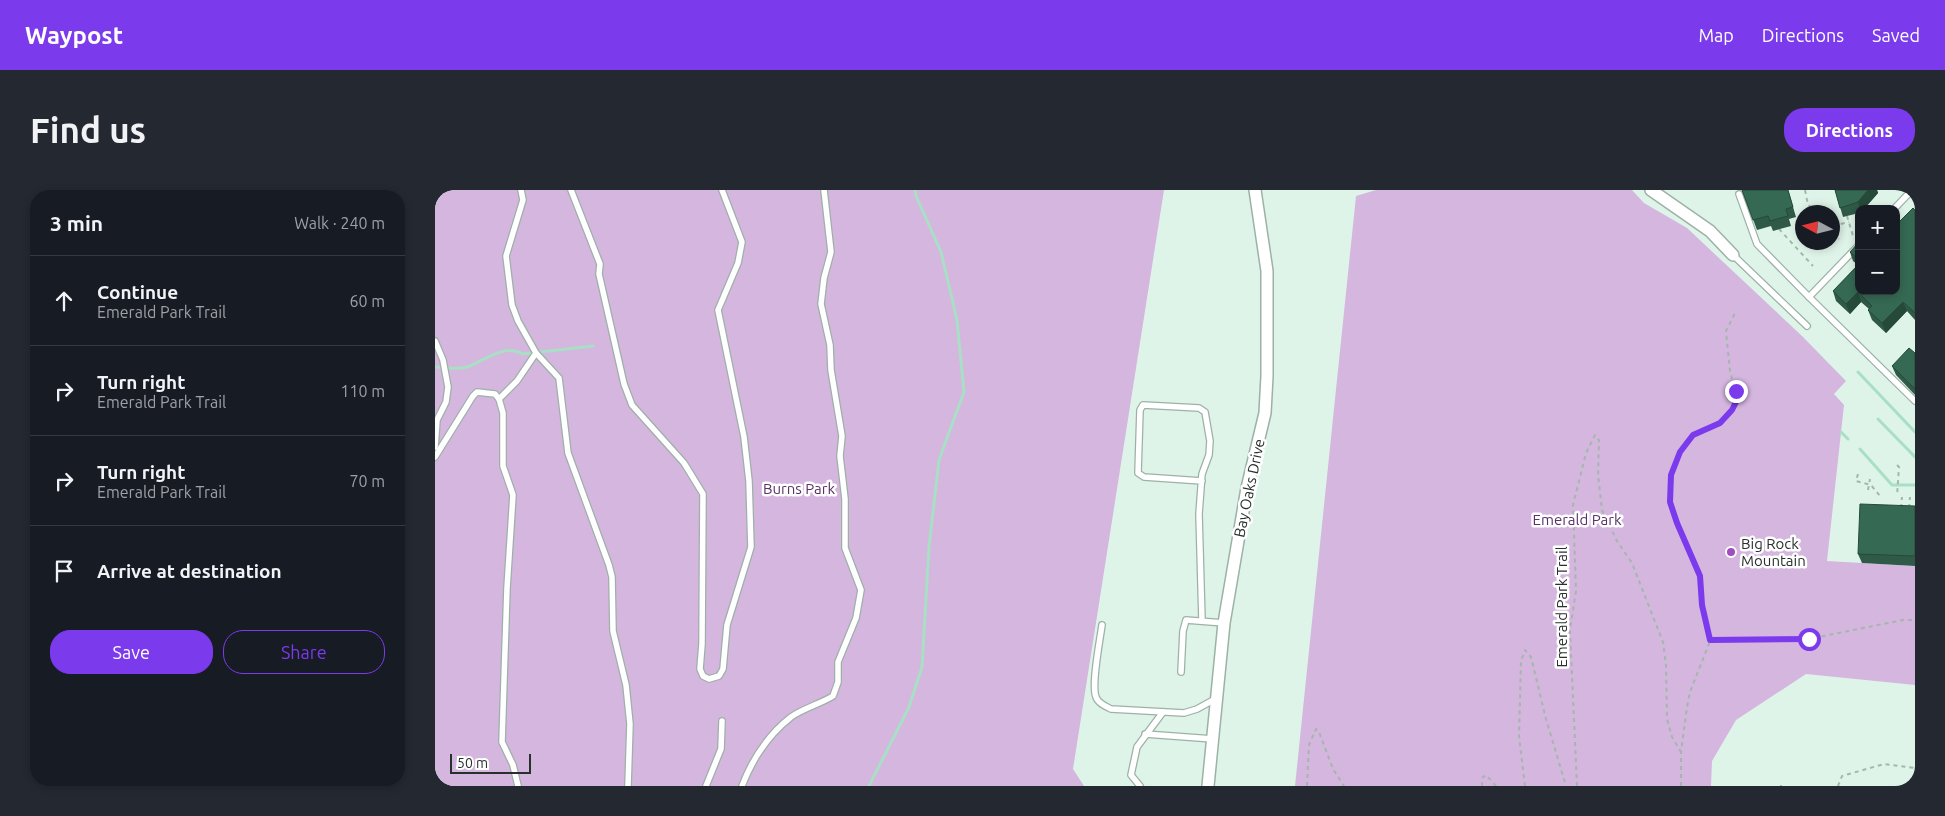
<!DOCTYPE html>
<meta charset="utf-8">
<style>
:root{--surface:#171b24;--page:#242831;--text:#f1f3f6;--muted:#9ea1a6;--line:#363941;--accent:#7c3aed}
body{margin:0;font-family:Ubuntu,sans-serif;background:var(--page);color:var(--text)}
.controls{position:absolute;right:15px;top:15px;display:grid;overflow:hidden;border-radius:10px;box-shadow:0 2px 8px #0003}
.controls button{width:45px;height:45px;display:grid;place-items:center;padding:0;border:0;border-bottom:1px solid var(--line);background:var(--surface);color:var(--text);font:25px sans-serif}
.compass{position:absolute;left:1360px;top:15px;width:45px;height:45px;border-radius:50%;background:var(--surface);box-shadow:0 2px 8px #0003;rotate:277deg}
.scale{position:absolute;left:15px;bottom:12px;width:81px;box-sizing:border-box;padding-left:5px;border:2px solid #28302c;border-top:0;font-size:14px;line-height:18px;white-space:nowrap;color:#28302c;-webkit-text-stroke:4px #fff;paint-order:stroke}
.stop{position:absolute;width:15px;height:15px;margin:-11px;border:4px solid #7c3aed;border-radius:50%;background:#fff}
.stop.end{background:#7c3aed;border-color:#fff;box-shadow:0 1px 5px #0008}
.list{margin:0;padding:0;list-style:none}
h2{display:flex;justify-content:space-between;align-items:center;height:65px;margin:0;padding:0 20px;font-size:21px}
h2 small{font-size:16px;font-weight:400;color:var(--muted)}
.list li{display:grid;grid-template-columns:32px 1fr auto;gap:15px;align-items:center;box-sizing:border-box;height:90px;padding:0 20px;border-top:1px solid var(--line)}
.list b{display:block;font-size:19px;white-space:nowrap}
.list p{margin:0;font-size:16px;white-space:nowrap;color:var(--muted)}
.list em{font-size:16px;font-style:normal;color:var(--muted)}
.actions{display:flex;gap:10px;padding:15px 20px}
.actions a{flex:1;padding:11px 0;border:1px solid var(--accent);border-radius:20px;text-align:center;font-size:18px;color:var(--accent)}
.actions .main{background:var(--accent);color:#fff}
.icon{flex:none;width:28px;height:28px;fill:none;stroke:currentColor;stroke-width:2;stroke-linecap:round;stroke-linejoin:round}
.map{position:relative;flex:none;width:1480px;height:596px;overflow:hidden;border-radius:20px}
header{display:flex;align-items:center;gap:30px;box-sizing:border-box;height:70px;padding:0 25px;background:var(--accent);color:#fff}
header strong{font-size:24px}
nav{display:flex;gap:28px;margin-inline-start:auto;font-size:18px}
.intro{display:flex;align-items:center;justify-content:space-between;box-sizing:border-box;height:120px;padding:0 30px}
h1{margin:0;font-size:35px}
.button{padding:12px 22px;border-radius:20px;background:var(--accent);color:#fff;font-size:18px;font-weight:700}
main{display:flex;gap:30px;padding:0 30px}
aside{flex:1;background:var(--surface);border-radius:20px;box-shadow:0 2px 8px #0003}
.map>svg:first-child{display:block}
</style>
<header>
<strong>Waypost</strong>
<nav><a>Map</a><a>Directions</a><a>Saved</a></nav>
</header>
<div class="intro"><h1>Find us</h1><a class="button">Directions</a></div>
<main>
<aside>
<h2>3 min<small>Walk · 240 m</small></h2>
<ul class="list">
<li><svg class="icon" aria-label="ahead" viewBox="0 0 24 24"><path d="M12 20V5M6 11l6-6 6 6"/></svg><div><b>Continue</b><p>Emerald Park Trail</p></div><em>60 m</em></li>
<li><svg class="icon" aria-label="right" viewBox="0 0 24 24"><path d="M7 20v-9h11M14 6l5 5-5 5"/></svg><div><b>Turn right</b><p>Emerald Park Trail</p></div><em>110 m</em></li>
<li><svg class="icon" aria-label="right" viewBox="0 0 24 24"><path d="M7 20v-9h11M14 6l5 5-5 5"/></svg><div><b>Turn right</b><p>Emerald Park Trail</p></div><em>70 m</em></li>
<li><svg class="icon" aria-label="arrive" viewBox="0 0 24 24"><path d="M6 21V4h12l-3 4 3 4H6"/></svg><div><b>Arrive at destination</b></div></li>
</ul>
<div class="actions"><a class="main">Save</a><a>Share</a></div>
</aside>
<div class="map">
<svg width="1480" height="596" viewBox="0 0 1480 596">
<rect width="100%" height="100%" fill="#dff4e9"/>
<!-- green -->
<g fill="#d4b6df">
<path d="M0 0H729L638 579 649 596H0Z"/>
<path d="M941 0H1197L1209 13 1252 38 1367 146 1411 191 1399 204 1409 215 1392 371 1480 376V495L1371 484 1301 530 1277 571 1276 596H860L921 6Z"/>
</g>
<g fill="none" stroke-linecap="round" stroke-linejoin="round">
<!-- stream -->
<g stroke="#a8dfc5" stroke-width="3">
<path d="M0 177C10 177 23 180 32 177 50 171 68 153 88 164L158 156"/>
<path d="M1423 182 1480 242"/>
<path d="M1443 229 1480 267"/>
<path d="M1406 242 1413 249"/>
<path d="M1425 259 1457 295H1480"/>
<path d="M434 596 474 517 487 477 494 357 504 270 529 202 522 130 506 62 481 6 480 0"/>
</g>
<!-- lane casing -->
<g stroke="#9db1a7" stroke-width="8">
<g id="lane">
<path d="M86 0 88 10 71 66 77 115 83 131 101 163 124 188 133 263 174 375 177 387 178 441 191 495 195 534 193 596"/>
<path d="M136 0 165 74 164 84 189 194 197 215 249 273 268 304 267 454 265 479 268 486 274 489 284 486 288 479 292 435 316 357 314 291 309 247 283 120 303 73 307 52 287 0"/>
<path d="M1304 4 1322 54 1374 107 1480 211"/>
<path d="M1459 19 1477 0"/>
<path d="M1298 65 1372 136"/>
<path d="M1374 107 1424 55"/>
<path d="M0 151 8 170 13 197 11 212 2 230 0 257"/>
<path d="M64 209 82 191 101 163"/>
<path d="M0 267 38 206 42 202 60 204 64 209 68 223V276L78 305 72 398 67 552 78 575 83 596"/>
<path d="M767 291 709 287 703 283 705 220 708 215 764 218 770 222 775 251 774 265 767 284 764 324 767 431"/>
<path d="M667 435C665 450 656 495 661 507 663 513 670 516 676 519L749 523 762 519 782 508"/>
<path d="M746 482 748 441 751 430 789 433"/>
<path d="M710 544 778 549"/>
<path d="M271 596 286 559 287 531"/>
<path d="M307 596C317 570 333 545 356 527 369 518 385 514 398 506L403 492V472L421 428 426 400 410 358V309L405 266 407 246 396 180 395 155 386 114 389 88 396 62 389 0"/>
<path d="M705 596 696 585 702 557 728 522"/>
</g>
</g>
<!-- street casing -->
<g stroke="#9db1a7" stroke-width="14">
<g id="street">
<path d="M1216 0 1275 41 1298 65"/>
<path d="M773 596 789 433 812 298 830 223 832 186V81L820 0"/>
</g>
</g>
<!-- path -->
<g stroke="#a5b6ad" stroke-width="2" stroke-dasharray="4 4" stroke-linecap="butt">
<path d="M1370 0 1373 15 1383 22"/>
<path d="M1412 26 1419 49"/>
<path d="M1398 36 1414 32"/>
<path d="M1344 39 1378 76"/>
<path d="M1398 43 1404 49"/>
<path d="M1462 275 1464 277 1462 306"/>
<path d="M1423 284 1421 291 1436 295 1445 306"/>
<path d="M1433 300 1435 289"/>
<path d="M1466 318 1467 307"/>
<path d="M1474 318 1475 307"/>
<path d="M1275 451 1374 449 1468 430H1480"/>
<path d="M1346 595V596"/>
<path d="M872 596 874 555 881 539 884 542 898 579 909 596"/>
<path d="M1047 596V588L1051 585 1061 596"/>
<path d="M1090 596 1084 546 1086 471 1090 460 1096 467 1111 529 1131 596"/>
<path d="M1142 596 1135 440 1141 401 1138 315 1151 263 1160 245 1164 250 1163 285 1167 320 1182 351 1197 373 1228 452 1231 476 1232 529 1237 547 1246 562"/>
<path d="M1246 596V562L1252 517 1255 502 1275 451 1267 415 1265 386 1242 333 1235 312 1236 285 1245 262 1258 245 1285 233 1297 220 1302 210 1295 181 1291 141 1300 123"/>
<path d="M1403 596 1407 586 1449 574 1480 578"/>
</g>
<!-- lane -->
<use href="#lane" stroke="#fff" stroke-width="5.5"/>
<!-- street -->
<use href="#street" stroke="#fff" stroke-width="11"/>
</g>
<!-- wall -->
<g fill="#2e5a47">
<path d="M1307 0H1353L1361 27 1354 29 1356 36 1338 41 1336 36 1322 40Z"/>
<path d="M1400 0H1442L1443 3 1429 19H1424V23L1408 27Z"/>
<path d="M1480 20V130L1472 121 1451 143 1437 130 1433 120 1434 119 1426 112 1415 124 1401 111 1398 101 1423 75 1418 71 1415 62 1424 54V101Z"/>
<path d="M1480 163V205L1461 185 1457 176Z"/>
<path d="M1480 316V376L1427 373 1423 364Z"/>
</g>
<!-- shaded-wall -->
<g fill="#254a3a">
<path d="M1433 0H1442L1443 3 1429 19H1425L1423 12Z"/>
<path d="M1423 102 1426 112 1415 124 1411 114Z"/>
<path d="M1468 112 1472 121 1451 143 1447 133Z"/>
</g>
<!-- building -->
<g fill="#356953" stroke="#254a3a">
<path d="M1307 0H1353L1358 17 1351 19 1353 26 1335 31 1333 26 1318 30Z"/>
<path d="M1400 0H1433L1423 12 1405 18Z"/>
<path d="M1478 18 1480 20V123L1468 112 1447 133 1433 120 1437 116 1423 102 1411 114 1398 101 1424 74V101H1461V35Z"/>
<path d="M1423 53 1424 54V70L1415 62Z"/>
<path d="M1474 158 1480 163V199L1457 176Z"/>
<path d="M1425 314 1480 316V366L1423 364Z"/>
</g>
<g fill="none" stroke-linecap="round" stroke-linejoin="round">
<!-- route -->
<path stroke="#7c3aed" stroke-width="6" d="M1301 201 1302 210 1297 220 1285 233 1258 245 1245 262 1236 285 1235 312 1242 333 1265 386 1267 415 1275 450 1374 449"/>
</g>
<!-- markers -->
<circle fill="#a04ebd" stroke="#fff" stroke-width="2" cx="1296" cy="362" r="5"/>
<g text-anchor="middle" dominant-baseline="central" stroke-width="5" stroke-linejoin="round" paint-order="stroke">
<!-- park labels -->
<g font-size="15" fill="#593267" stroke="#fff">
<text x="364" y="298">Burns Park</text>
<text x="1142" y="329">Emerald Park</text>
</g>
<!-- street labels -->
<g font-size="15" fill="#28302c" stroke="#fff">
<text transform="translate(814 298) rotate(-78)">Bay Oaks Drive</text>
<text transform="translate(1126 417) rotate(-90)">Emerald Park Trail</text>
</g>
<!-- poi labels -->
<g font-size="15" fill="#28302c" stroke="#fff" text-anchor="start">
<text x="1306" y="353">Big Rock<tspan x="1306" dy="17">Mountain</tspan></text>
</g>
</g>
</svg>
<div class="controls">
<button>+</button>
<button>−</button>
</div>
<svg class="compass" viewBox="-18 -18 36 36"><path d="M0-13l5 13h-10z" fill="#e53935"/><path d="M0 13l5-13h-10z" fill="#9ea1a6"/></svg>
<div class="scale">50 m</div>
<div class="stop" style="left:1374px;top:449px"></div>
<div class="stop end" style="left:1301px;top:201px"></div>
</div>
</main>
